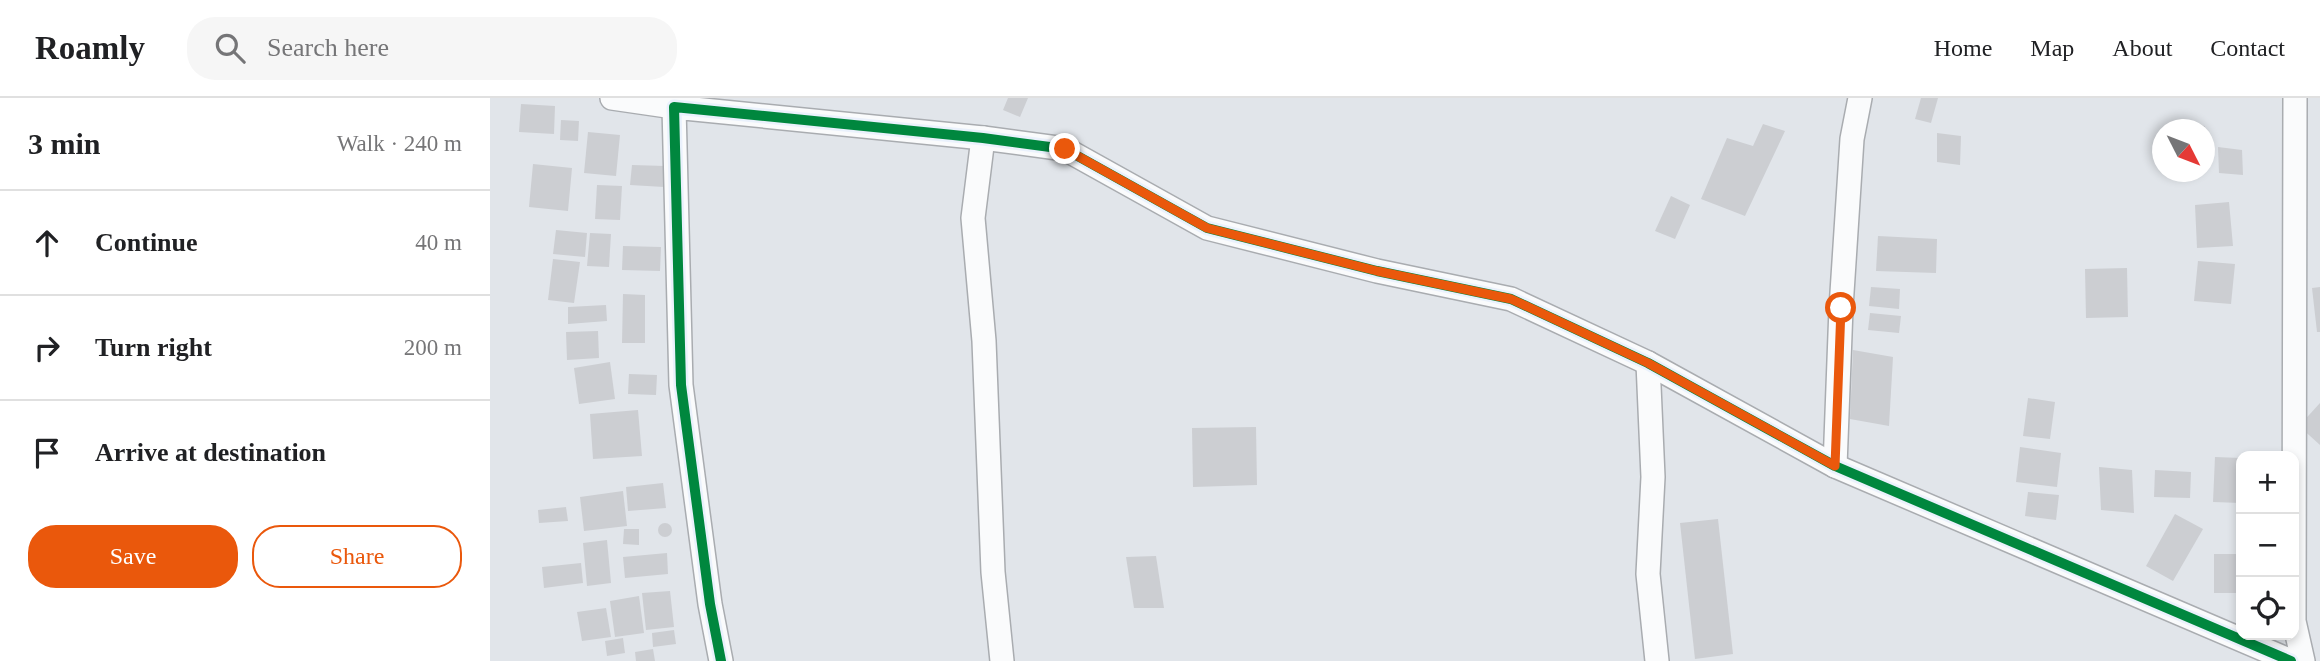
<!DOCTYPE html>
<meta charset="utf-8">
<style>
:root{--surface:#fff;--page:#f6f6f6;--text:#202124;--muted:#757577;--line:#e0e0e0;--accent:#ea580c}
body{margin:0;font-family:Georgia,serif;background:var(--page);color:var(--text)}
.controls{position:absolute;right:21px;bottom:21px;display:grid;overflow:hidden;border-radius:14px;box-shadow:0 4px 10px #0003}
.controls button{width:63px;height:63px;display:grid;place-items:center;padding:0;border:0;border-bottom:2px solid var(--line);background:var(--surface);color:var(--text);font:35px sans-serif}
.compass{position:absolute;left:1662px;top:21px;width:63px;height:63px;border-radius:50%;background:var(--surface);box-shadow:0 4px 10px #0003;rotate:132deg}
.stop{position:absolute;width:21px;height:21px;margin:-16px;border:5px solid #ea580c;border-radius:50%;background:#fff}
.stop.end{background:#ea580c;border-color:#fff;box-shadow:0 2px 7px #0008}
.list{margin:0;padding:0;list-style:none}
h2{display:flex;justify-content:space-between;align-items:center;height:91px;margin:0;padding:0 28px;font-size:30px}
h2 small{font-size:23px;font-weight:400;color:var(--muted)}
.list li{display:grid;grid-template-columns:46px 1fr auto;gap:21px;align-items:center;box-sizing:border-box;height:105px;padding:0 28px;border-top:2px solid var(--line)}
.list b{display:block;font-size:26px;white-space:nowrap}
.list em{font-size:23px;font-style:normal;color:var(--muted)}
.actions{display:flex;gap:14px;padding:21px 28px}
.actions a{flex:1;padding:16px 0;border:2px solid var(--accent);border-radius:28px;text-align:center;font-size:24px;color:var(--accent)}
.actions .main{background:var(--accent);color:#fff}
.icon{flex:none;width:38px;height:38px;fill:none;stroke:currentColor;stroke-width:2;stroke-linecap:round;stroke-linejoin:round}
.map{position:relative;flex:none;width:1830px;height:563px;overflow:hidden}
header{display:flex;align-items:center;gap:42px;box-sizing:border-box;height:98px;padding:0 35px;background:var(--surface);border-bottom:2px solid var(--line)}
header strong{font-size:33px}
nav{display:flex;gap:38px;margin-inline-start:auto;font-size:24px}
.search{width:490px;height:63px;background:var(--page);display:flex;align-items:center;gap:18px;box-sizing:border-box;padding:0 24px;border-radius:28px;color:var(--muted);font-size:26px}
main{display:flex}
aside{flex:1;background:var(--surface)}
.map>svg:first-child{display:block}
</style>
<header>
<strong>Roamly</strong>
<div class="search"><svg class="icon" aria-label="search" viewBox="0 0 24 24"><circle cx="10" cy="10" r="6"/><path d="M15 15l6 6"/></svg>Search here</div>
<nav><a>Home</a><a>Map</a><a>About</a><a>Contact</a></nav>
</header>
<main>
<aside>
<h2>3 min<small>Walk · 240 m</small></h2>
<ul class="list">
<li><svg class="icon" aria-label="ahead" viewBox="0 0 24 24"><path d="M12 20V5M6 11l6-6 6 6"/></svg><div><b>Continue</b></div><em>40 m</em></li>
<li><svg class="icon" aria-label="right" viewBox="0 0 24 24"><path d="M7 20v-9h11M14 6l5 5-5 5"/></svg><div><b>Turn right</b></div><em>200 m</em></li>
<li><svg class="icon" aria-label="arrive" viewBox="0 0 24 24"><path d="M6 21V4h12l-3 4 3 4H6"/></svg><div><b>Arrive at destination</b></div></li>
</ul>
<div class="actions"><a class="main">Save</a><a>Share</a></div>
</aside>
<div class="map">
<svg width="1830" height="563" viewBox="0 0 1830 563">
<rect width="100%" height="100%" fill="#e1e5ea"/>
<!-- building -->
<g fill="#ccced2">
<path d="M518 0H538L530 19 513 12Z"/>
<path d="M1431 0H1448L1441 25 1425 21Z"/>
<path d="M31 6 65 8 64 36 29 34Z"/>
<path d="M71 22 89 23 88 43 70 42Z"/>
<path d="M1273 26 1295 33 1255 118 1211 101 1237 40 1263 48Z"/>
<path d="M1686 26 1715 28V32H1686Z"/>
<path d="M98 34 130 37 126 78 94 75Z"/>
<path d="M1447 35 1471 38 1470 67 1447 64Z"/>
<path d="M1728 49 1752 52 1753 77 1729 75Z"/>
<path d="M43 66 82 70 78 113 39 109Z"/>
<path d="M142 67 175 68 174 89 140 87Z"/>
<path d="M107 87 132 88 130 122 105 121Z"/>
<path d="M1181 98 1200 107 1185 141 1165 133Z"/>
<path d="M1739 104 1743 148 1707 150 1705 107Z"/>
<path d="M66 132 97 135 95 159 63 156Z"/>
<path d="M100 135 121 136 119 169 97 168Z"/>
<path d="M1388 138 1447 141 1446 175 1386 173Z"/>
<path d="M133 148 171 149 170 173 132 172Z"/>
<path d="M63 161 90 164 84 205 58 202Z"/>
<path d="M1708 163 1745 166 1741 206 1704 203Z"/>
<path d="M1637 170 1638 219 1596 220 1595 171Z"/>
<path d="M1381 189 1410 191 1409 211 1379 208Z"/>
<path d="M1830 189V234H1827L1822 190Z"/>
<path d="M133 196 155 197V245H132Z"/>
<path d="M116 207 117 223 78 226V209Z"/>
<path d="M1380 215 1411 218 1409 235 1378 232Z"/>
<path d="M108 233 109 260 77 262 76 234Z"/>
<path d="M1363 252 1403 259 1399 328 1360 321Z"/>
<path d="M120 264 125 301 89 306 84 270Z"/>
<path d="M139 276 167 277 166 297 138 296Z"/>
<path d="M1538 300 1565 304 1560 341 1533 338Z"/>
<path d="M1830 305V347L1809 328Z"/>
<path d="M148 312 152 358 103 361 100 316Z"/>
<path d="M766 329 767 387 703 389 702 330Z"/>
<path d="M1530 349 1571 355 1567 389 1526 384Z"/>
<path d="M1725 359 1751 360V405L1723 404Z"/>
<path d="M1609 369 1642 372 1644 415 1611 412Z"/>
<path d="M1665 372 1701 374 1700 400 1664 399Z"/>
<path d="M173 385 176 410 138 413 136 389Z"/>
<path d="M133 393 137 428 94 433 90 399Z"/>
<path d="M1538 394 1569 397 1566 422 1535 418Z"/>
<path d="M76 409 78 423 49 425 48 412Z"/>
<path d="M1685 416 1713 431 1683 483 1656 468Z"/>
<path d="M1228 421 1243 556 1205 561 1190 425Z"/>
<circle cx="175" cy="432" r="7"/>
<path d="M134 431H149V447L133 446Z"/>
<path d="M117 442 121 485 97 488 93 445Z"/>
<path d="M177 455 178 476 135 480 133 459Z"/>
<rect x="1724" y="456" width="27" height="39"/>
<path d="M666 458 674 510H644L636 459Z"/>
<path d="M91 465 93 485 54 490 52 469Z"/>
<path d="M180 493 184 529 156 532 152 495Z"/>
<path d="M149 498 154 535 125 539 120 503Z"/>
<path d="M116 510 121 539 92 543 87 514Z"/>
<path d="M184 532 186 546 163 549 162 535Z"/>
<path d="M133 540 135 555 117 558 115 543Z"/>
<path d="M163 551 165 563H146L145 554Z"/>
</g>
<g fill="none" stroke-linecap="round" stroke-linejoin="round">
<!-- minor casing -->
<g stroke="#a9acb0" stroke-width="26">
<g id="minor">
<path d="M122 0 184 9"/>
<path d="M1805 0 1804 523 1813 563"/>
<path d="M493 40 483 120 494 243 503 474 512 563"/>
<path d="M1158 265 1163 379 1158 476 1167 563"/>
<path d="M1345 368 1351 210 1362 41 1370 0"/>
<path d="M231 563 220 506 191 287 184 9 493 40 575 51 717 130 887 173 1021 201 1158 265 1345 368 1801 563"/>
</g>
</g>
<!-- minor -->
<use href="#minor" stroke="#fafbfc" stroke-width="23"/>
<!-- cycleway casing -->
<g stroke="#eaf1fc" stroke-width="15">
<path id="cycleway" d="M231 563 220 506 191 287 184 9 493 40 575 51 717 130 887 173 1021 201 1158 265 1345 368 1801 563"/>
</g>
<!-- cycleway -->
<use href="#cycleway" stroke="#00873e" stroke-width="10"/>
</g>
<g fill="none" stroke-linecap="round" stroke-linejoin="round">
<!-- route -->
<path stroke="#ea580c" stroke-width="9" d="M575 51 717 130 887 173 1021 201 1158 265 1345 368 1351 210"/>
</g>
</svg>
<div class="controls">
<button>+</button>
<button>−</button>
<button><svg class="icon" aria-label="locate" viewBox="0 0 24 24"><circle cx="12" cy="12" r="6"/><path d="M12 2v4M12 18v4M2 12h4M18 12h4"/></svg></button>
</div>
<svg class="compass" viewBox="-18 -18 36 36"><path d="M0-13l5 13h-10z" fill="#e53935"/><path d="M0 13l5-13h-10z" fill="#757577"/></svg>
<div class="stop" style="left:1351px;top:210px"></div>
<div class="stop end" style="left:575px;top:51px"></div>
</div>
</main>
